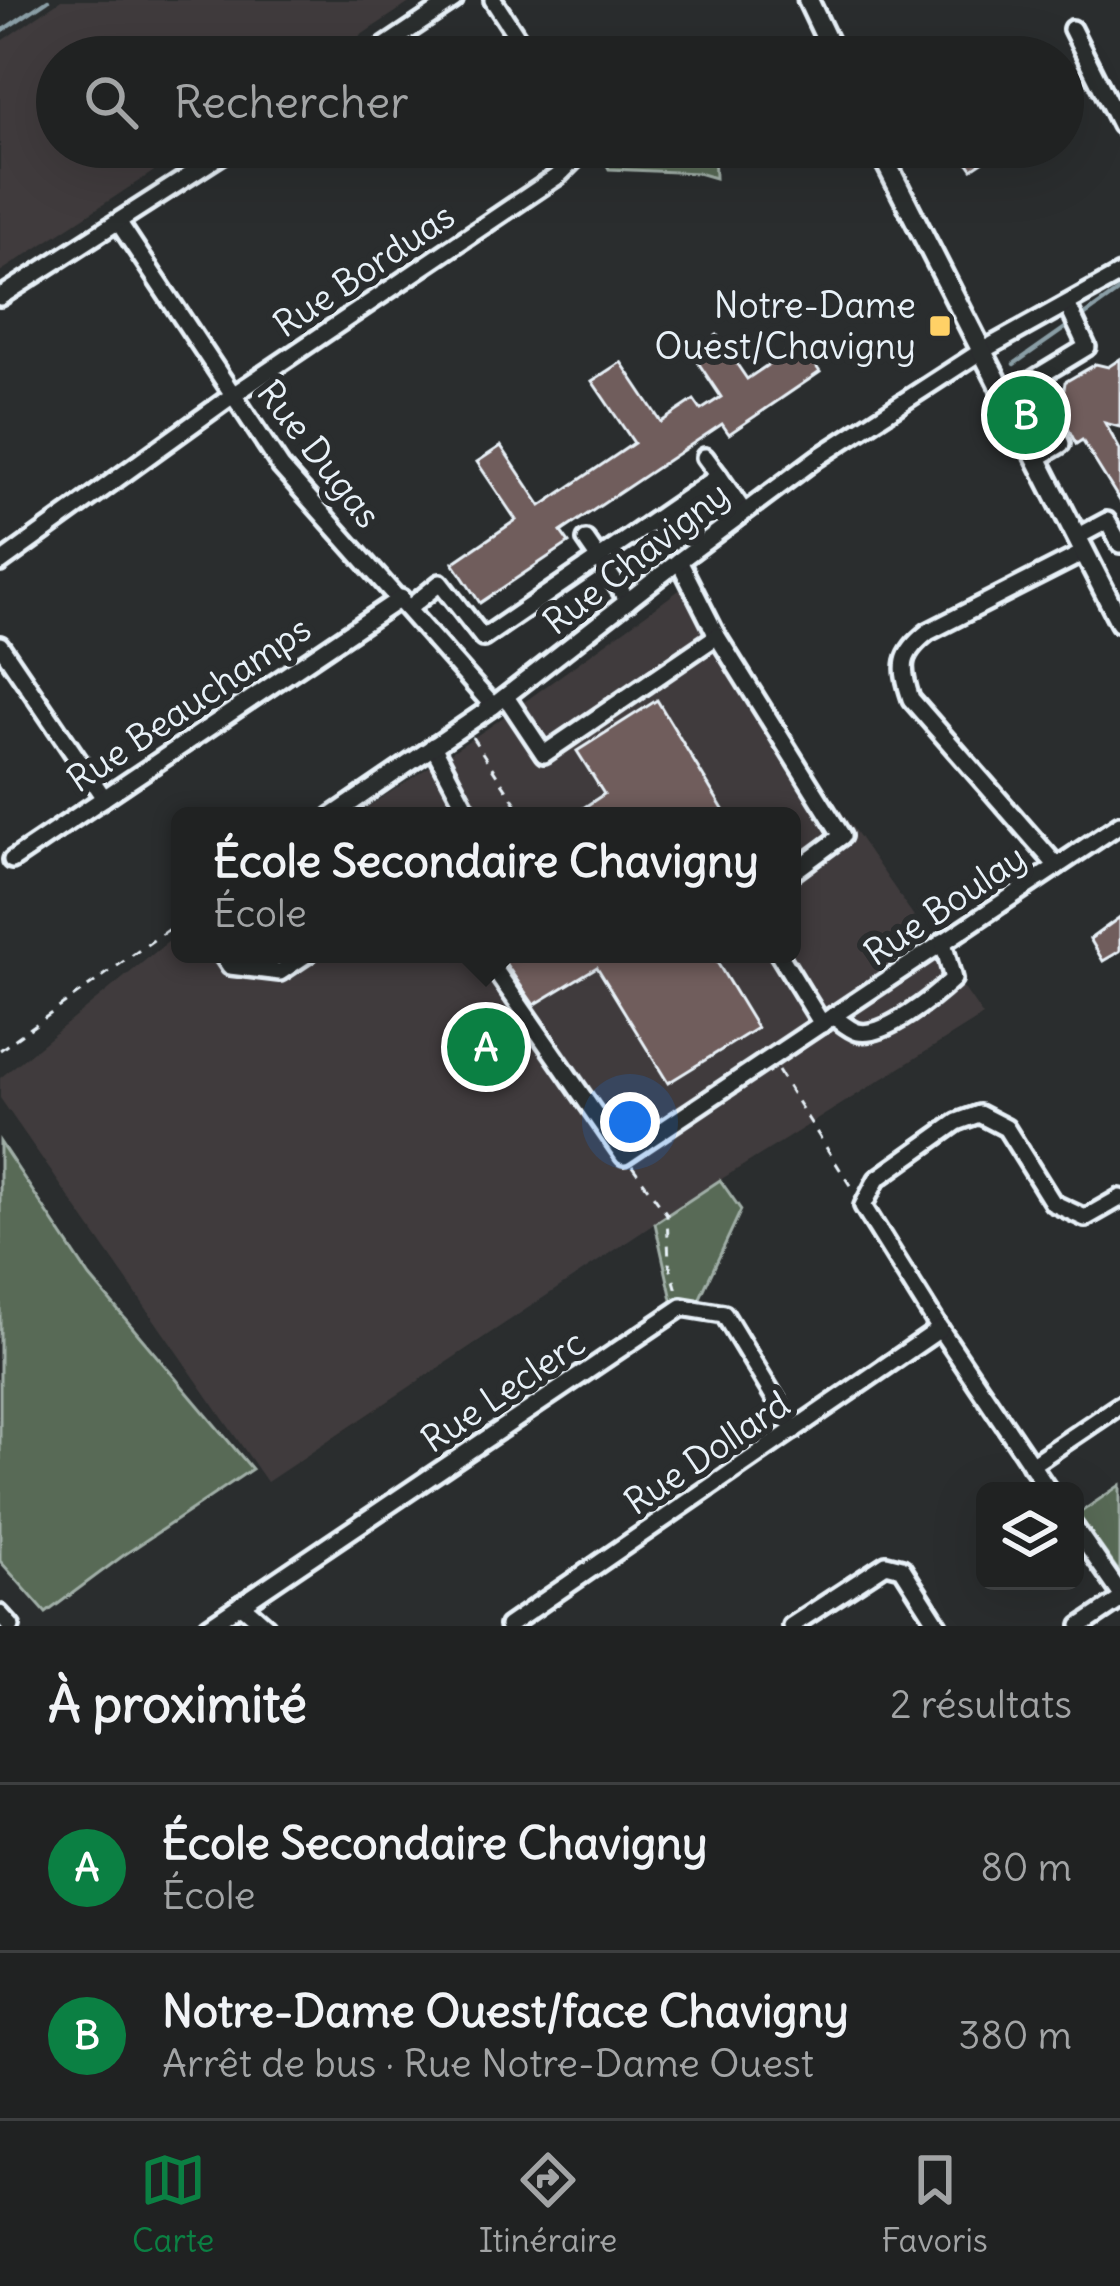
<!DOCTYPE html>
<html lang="fr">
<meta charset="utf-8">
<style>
:root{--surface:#202222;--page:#282a2a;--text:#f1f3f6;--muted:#a2a4a5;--line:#3d3f40;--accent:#0b8043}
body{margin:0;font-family:Delius,sans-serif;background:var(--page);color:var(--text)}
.controls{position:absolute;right:36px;bottom:36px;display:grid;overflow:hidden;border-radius:18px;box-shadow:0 12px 48px #0002}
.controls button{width:108px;height:108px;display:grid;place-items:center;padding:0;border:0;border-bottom:3px solid var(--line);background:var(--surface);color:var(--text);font:60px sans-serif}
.you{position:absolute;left:630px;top:1122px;width:42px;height:42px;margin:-30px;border:9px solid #fff;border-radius:50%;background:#1a73e8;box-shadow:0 0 0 18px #1a73e833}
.badge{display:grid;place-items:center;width:78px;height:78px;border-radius:50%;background:var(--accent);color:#fff;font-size:39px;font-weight:700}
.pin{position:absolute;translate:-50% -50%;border:6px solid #fff;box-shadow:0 3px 12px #0006}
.popup{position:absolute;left:171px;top:807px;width:630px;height:156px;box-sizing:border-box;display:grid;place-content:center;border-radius:18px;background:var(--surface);filter:drop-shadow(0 3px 9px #0005);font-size:39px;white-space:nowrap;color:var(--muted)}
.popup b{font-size:45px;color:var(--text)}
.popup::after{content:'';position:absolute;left:50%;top:100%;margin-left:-24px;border:24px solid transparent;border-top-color:var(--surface)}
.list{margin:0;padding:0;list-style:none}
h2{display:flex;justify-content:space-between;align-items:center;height:156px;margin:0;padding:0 48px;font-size:51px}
h2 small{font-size:39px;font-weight:400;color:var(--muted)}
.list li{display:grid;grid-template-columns:78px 1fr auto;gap:36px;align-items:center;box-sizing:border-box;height:168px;padding:0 48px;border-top:3px solid var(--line)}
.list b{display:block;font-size:45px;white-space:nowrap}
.list p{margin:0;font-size:39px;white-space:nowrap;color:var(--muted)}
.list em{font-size:39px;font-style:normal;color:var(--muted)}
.icon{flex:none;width:66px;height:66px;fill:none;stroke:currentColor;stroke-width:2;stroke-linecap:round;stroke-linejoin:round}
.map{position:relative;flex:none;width:1120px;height:1626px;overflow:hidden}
.search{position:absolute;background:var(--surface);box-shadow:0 12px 48px #0002;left:36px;right:36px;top:36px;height:132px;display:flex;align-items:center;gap:30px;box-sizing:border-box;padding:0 42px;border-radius:66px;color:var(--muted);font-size:45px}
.sheet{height:492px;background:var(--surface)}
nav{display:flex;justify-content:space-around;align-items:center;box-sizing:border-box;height:168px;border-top:3px solid var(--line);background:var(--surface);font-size:33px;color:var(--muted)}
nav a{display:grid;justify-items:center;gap:6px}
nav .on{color:var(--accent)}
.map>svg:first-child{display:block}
</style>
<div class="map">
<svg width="1120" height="1626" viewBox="0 0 1120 1626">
<rect width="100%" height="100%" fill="#2a2d2e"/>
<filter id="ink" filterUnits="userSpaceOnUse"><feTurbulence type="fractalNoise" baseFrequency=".00833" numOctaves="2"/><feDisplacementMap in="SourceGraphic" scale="24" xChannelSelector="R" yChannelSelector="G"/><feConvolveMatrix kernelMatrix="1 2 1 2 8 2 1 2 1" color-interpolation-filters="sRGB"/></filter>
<g filter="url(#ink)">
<!-- built -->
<g fill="#3f3b3c">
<path d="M61 0H414L328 57H57V147H191L0 272V42Z"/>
<path d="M689 583 729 649 983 1016 720 1180 267 1482 0 1098V1078L180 932V954H792V816H354L488 728Z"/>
</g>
<!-- green -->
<g fill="#586b56" stroke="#a0aea7" stroke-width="3">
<path d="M598 147H714L715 178 698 173 609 169Z"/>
<path d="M0 1142 90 1277 252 1469 124 1555 46 1613 0 1561Z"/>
<path d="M720 1180 741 1210 698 1302 673 1304 655 1223Z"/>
<path d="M1120 1485V1573L1078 1514Z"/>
</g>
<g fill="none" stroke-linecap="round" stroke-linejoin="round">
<!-- stream -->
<g stroke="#8a9ea6" stroke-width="4.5">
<path d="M0 32 48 0"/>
<path d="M1081 318 1120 290"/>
<path d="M1014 364 1071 324"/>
</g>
</g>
<!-- building -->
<g fill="#705d5c" stroke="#e8f1f8" stroke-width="3">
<path d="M957 147H1005L972 169Z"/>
<path d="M717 335 747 379 800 343 820 372 729 434 722 424 561 532 569 543 480 603 453 563 516 520 477 462 501 446 541 506 634 443 592 381 621 362 661 422 694 400 701 410 721 397 691 352Z"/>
<path d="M1120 359V427L1105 423 1120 450V501L1082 440 1076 444 1050 393 1052 386 1064 389 1065 382 1096 364 1108 367Z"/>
<path d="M657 700 727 816H571L604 794 577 751Z"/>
<path d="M1120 917V951L1103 961 1090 939Z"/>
<path d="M499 954H712L757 1028 668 1083 597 967 534 1005Z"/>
</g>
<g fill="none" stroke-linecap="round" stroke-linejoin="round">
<!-- minor-tunnel -->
<path stroke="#464a4c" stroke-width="15" stroke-dasharray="15 8" stroke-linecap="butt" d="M1052 404 1057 388"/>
<!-- minor casing -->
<g stroke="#e8f1f8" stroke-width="24">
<g id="minor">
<path d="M493 0 530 57"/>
<path d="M1072 29 1120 125"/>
<path d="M369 57 454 0"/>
<path d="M119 223 281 467 493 706"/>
<path d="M0 297 234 147"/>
<path d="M705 457 719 476"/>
<path d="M1036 459 1061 444 1031 381 1087 347 1067 304"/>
<path d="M1077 537 1107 521 1120 544"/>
<path d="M586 540 628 601"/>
<path d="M679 561 717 636 842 836 792 873"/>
<path d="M0 563 233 395 559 175 577 157 579 147"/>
<path d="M409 608 440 583 483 638 719 476 744 512"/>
<path d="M0 645 104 798"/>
<path d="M506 697 544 754 717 636"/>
<path d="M433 746 470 816"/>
<path d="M332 816 493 706 679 561 817 458 980 352 1120 274"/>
<path d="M12 860 401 598"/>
<path d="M1057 866 911 699C900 666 900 654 928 632L1085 552"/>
<path d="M222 954 230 966 280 972 307 954"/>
<path d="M484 954 624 1156 1120 824"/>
<path d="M779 954 822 1024"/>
<path d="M833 1016C840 1021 850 1030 858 1032 884 1038 935 996 953 979L943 942"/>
<path d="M1031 1465 1120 1405"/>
<path d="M1049 1491 940 1329 863 1206 877 1179 957 1122 979 1114 1006 1128 1053 1203 1085 1218 1120 1198"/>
<path d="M1075 1528 1120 1593"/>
<path d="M241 1604 266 1626"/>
<path d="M0 1614 11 1626"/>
<path d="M209 1626 682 1307 724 1314 794 1430"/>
<path d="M508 1626 940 1329"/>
<path d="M791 1626 886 1564 902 1568 939 1626"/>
<path d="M1081 1626 1120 1600"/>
</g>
</g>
<!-- major casing -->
<g stroke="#e8f1f8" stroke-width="27">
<g id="major">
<path d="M808 0 835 57"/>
<path d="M878 147 1120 622"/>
</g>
</g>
<!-- path -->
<g stroke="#e8f1f8" stroke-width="3" stroke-dasharray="9 9" stroke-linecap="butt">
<path d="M472 737 524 816"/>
<path d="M0 1050 180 921"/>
<path d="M778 1071 853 1190"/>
<path d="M632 1166 667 1214 669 1263 678 1294"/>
</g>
<!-- minor -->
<use href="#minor" stroke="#2a2d2e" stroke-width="15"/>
<!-- major -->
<use href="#major" stroke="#2a2d2e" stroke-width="18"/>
</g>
</g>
<!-- markers -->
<rect fill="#ffd166" stroke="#2a2d2e" stroke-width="4.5" x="928" y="314" width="24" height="24" rx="6"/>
<g text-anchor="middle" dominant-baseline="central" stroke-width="12" stroke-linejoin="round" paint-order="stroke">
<!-- street labels -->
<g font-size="36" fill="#e8f1f8" stroke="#2a2d2e">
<text transform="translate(364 270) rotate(-34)">Rue Borduas</text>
<text transform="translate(319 454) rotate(52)">Rue Dugas</text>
<text transform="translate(636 558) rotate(-38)">Rue Chavigny</text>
<text transform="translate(189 704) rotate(-34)">Rue Beauchamps</text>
<text transform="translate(945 905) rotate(-34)">Rue Boulay</text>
<text transform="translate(503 1391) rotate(-34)">Rue Leclerc</text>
<text transform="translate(707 1453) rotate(-34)">Rue Dollard</text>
</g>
<!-- poi labels -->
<g font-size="36" fill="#e8f1f8" stroke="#2a2d2e" text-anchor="end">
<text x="916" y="305">Notre-Dame<tspan x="916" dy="41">Ouest/Chavigny</tspan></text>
</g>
</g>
</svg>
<div class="controls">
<button><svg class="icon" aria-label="layers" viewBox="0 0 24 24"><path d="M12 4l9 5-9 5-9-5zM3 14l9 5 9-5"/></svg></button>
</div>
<div class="you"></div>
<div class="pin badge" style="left:486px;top:1047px">A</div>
<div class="popup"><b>École Secondaire Chavigny</b>École</div>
<div class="pin badge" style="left:1026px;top:415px">B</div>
<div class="search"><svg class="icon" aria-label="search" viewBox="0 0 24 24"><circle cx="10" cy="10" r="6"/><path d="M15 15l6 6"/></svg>Rechercher</div>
</div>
<section class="sheet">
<h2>À proximité<small>2 résultats</small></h2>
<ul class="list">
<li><span class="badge">A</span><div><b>École Secondaire Chavigny</b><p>École</p></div><em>80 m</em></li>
<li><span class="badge">B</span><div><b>Notre-Dame Ouest/face Chavigny</b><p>Arrêt de bus · Rue Notre-Dame Ouest</p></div><em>380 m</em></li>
</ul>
</section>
<nav>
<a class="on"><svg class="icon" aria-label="map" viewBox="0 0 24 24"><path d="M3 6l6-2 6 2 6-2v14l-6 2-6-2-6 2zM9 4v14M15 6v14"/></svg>Carte</a>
<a><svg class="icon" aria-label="directions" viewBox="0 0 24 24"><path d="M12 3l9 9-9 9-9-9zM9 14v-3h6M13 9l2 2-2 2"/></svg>Itinéraire</a>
<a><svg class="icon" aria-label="saved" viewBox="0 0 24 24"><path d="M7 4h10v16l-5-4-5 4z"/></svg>Favoris</a>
</nav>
